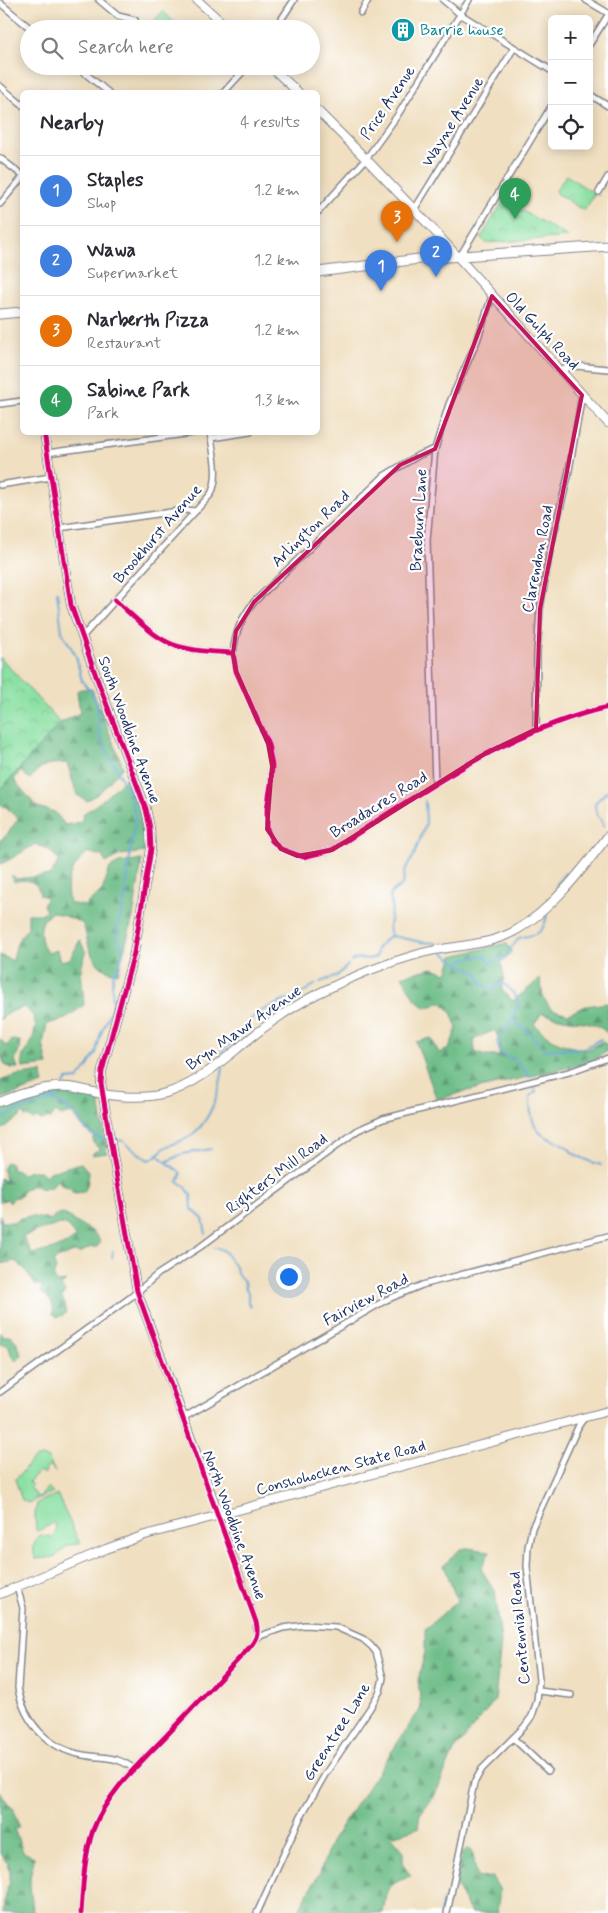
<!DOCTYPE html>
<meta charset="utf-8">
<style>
:root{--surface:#fff;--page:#f2f2f3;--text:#2b2b33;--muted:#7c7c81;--line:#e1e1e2;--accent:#0f766e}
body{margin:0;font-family:Mynerve,sans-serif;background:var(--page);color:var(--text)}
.controls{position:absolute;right:15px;top:15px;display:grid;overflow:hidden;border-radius:8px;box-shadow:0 2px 12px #0003}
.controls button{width:45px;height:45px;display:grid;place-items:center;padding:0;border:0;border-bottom:1px solid var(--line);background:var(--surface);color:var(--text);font:25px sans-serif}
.you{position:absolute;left:288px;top:1276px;width:18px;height:18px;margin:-12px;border:4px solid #fff;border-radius:50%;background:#1a73e8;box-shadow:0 0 0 8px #1a73e833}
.badge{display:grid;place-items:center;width:32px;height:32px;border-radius:50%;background:var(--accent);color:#fff;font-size:16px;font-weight:700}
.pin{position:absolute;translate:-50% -41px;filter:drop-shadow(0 1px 2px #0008)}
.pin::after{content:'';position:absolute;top:26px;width:18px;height:15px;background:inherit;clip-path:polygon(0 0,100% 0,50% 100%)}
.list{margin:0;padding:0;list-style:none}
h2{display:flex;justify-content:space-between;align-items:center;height:65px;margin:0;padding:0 20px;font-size:21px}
h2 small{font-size:16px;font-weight:400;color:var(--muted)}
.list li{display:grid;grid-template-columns:32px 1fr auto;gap:15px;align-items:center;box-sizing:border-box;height:70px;padding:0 20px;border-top:1px solid var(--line)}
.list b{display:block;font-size:19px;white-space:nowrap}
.list p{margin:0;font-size:16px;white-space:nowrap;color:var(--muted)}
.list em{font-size:16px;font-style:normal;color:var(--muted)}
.icon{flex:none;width:28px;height:28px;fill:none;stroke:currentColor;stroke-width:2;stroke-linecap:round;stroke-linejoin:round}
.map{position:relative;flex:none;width:608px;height:1913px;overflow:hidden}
.search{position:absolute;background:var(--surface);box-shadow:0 2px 12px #0003;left:20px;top:20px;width:300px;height:55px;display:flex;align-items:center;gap:12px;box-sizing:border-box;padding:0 18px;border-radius:28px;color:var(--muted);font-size:19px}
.panel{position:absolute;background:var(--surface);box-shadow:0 2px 12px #0003;left:20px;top:90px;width:300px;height:345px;border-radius:8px}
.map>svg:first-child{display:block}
</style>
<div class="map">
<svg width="608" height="1913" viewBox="0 0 608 1913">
<defs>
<pattern id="forest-firs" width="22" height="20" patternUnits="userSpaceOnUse" patternTransform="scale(1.25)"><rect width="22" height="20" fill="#70be89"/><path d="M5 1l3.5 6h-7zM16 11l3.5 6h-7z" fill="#5b9b73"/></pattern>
<pattern id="park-crowns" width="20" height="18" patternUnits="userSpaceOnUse" patternTransform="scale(1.25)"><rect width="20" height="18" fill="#8be0a3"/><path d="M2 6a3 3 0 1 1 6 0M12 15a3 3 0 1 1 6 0" fill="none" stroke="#77c08f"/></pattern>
</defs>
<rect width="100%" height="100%" fill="#fff"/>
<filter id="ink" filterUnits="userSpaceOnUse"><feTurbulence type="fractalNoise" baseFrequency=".02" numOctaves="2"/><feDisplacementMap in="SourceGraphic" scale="10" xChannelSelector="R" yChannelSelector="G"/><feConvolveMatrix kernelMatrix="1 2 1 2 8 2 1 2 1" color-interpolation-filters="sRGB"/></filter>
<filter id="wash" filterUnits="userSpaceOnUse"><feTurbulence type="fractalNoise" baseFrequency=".0096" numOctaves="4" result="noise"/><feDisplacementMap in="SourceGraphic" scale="20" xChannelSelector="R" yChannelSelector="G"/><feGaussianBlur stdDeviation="1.12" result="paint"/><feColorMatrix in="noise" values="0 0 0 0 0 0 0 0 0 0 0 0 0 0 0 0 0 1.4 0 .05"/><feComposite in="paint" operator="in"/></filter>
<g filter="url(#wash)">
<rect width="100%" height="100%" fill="#f0dfc0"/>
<!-- grass -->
<g fill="#8be0a3" stroke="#538880">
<path d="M41 1457 48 1458 55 1472 51 1466 45 1469 46 1472 44 1474 39 1471 29 1482 32 1485 29 1488 36 1494 35 1497 41 1496 48 1487 53 1492 28 1503 22 1500 15 1479C26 1472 25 1460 41 1457Z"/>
<path d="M57 1494 80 1544 68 1545 55 1557 35 1559C33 1549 32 1541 41 1535L52 1537 55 1533 56 1527 53 1522 50 1525 38 1531 36 1530 35 1514 37 1503Z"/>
</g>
<!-- forest -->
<g fill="url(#forest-firs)" stroke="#467674" fill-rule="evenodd">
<path d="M81 689H92L123 767 100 792 87 801 77 795 67 763C48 764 42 763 30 779L20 771 14 780 37 807 55 812 65 825 81 822 84 813C102 803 112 790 128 777L144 818 145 852 120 855 106 863 102 856 87 852C71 871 64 876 69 903L84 906 102 891 110 868 119 863 142 860 133 917 118 973C89 969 90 947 83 924L71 918 52 912C49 915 45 918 43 921 38 931 41 946 48 953L57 950 60 961 70 959 80 940 86 953 81 968 84 1005 65 1019 47 1024 43 1044 48 1065 23 1068C19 1051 29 1052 33 1038 34 1034 34 1031 36 1027L33 1016 25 1007 9 1012 0 1020V955L13 961C15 946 18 938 28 928V914H41L46 911 43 905 47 897 40 895C39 881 26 878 14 882L11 876H14L16 879 51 875 59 860 48 849 35 844 9 860 0 864V840L5 837 18 819 6 807 0 805V790L60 723 80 713 77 691Z"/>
<path d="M506 943 512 951 501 963 504 976 502 990 513 1001 540 979 543 997 551 1009 568 1014 586 1006 608 1003V1034C595 1021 587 1023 570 1020 561 1019 552 1016 542 1013L534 1024C552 1042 562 1045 586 1050L603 1041 608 1047V1051L588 1063 463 1092 437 1100 416 1042 431 1038 439 1053 449 1049 457 1028 451 1012 442 1002 426 1008 414 998 402 976 432 968 447 973 453 956ZM495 1030 500 1043 499 1056H485L475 1052 474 1039Z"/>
<path d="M0 1039 6 1046 12 1040 20 1041 19 1050 15 1060 18 1068H11L5 1065 0 1052Z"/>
<path d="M42 1072 43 1084 0 1099V1081L15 1076Z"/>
<path d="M57 1090H74L97 1095 99 1099 107 1153 92 1155 94 1152 101 1149 96 1146 93 1140 95 1136 88 1132 74 1112 61 1116 56 1112 50 1119 46 1118 42 1120 36 1118 33 1120 27 1115 26 1118 23 1112 19 1118C11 1121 9 1129 0 1129V1106L37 1094Z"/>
<path d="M6 1162 11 1164 12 1170H16L23 1174 30 1171H40L46 1176 49 1172C60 1170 69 1166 81 1163L89 1173 87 1186 84 1192 76 1193 72 1192 71 1188 61 1185 57 1180 51 1187 40 1189 39 1187 30 1186 22 1192 21 1196 13 1198 10 1203 7 1199 0 1202V1178L5 1182 3 1168Z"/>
<path d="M63 1214C69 1216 71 1218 76 1222 86 1229 97 1230 100 1243L97 1247H91L80 1253 73 1252 53 1261 56 1269C54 1274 52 1277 56 1282L66 1281 61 1286 65 1292 61 1297C65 1303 67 1306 65 1314L58 1317 53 1314C54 1302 50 1299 41 1293L42 1285H35L25 1269 15 1261 0 1264V1215L2 1222H15C23 1213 40 1218 51 1220L56 1215ZM60 1224 67 1226 76 1237C71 1245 41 1253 32 1254L23 1237C36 1230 47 1229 60 1224Z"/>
<path d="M0 1332 3 1336H11L16 1341 22 1355 16 1361 12 1357 8 1345 0 1344Z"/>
<path d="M467 1548 490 1551 481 1569 495 1591 501 1642 495 1700 454 1751 435 1795 420 1814 418 1828 391 1836 403 1850V1865L411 1876C386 1882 387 1890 383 1913H297L320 1872 331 1842 421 1708 418 1680 425 1652V1629L457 1601 444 1565 460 1549Z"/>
<path d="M0 1791 9 1805 14 1809C13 1816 19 1820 18 1828L14 1829 23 1852 34 1857C34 1866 30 1872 30 1881 30 1892 33 1902 33 1913H3L5 1894 10 1882V1871L8 1864 0 1853Z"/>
<path d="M468 1848C477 1855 473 1869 478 1878L492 1877 500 1890 497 1911 499 1913H471L456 1886 461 1854Z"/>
</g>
<!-- park -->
<g fill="url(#park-crowns)" stroke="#538880">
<path d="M163 11 176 24 172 29H147Z"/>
<path d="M566 175 595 194 584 211 555 192Z"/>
<path d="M504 200 568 237 486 243 481 238Z"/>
<path d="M0 657 60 723 0 790Z"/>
</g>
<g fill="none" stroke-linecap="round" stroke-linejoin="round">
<!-- stream -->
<g stroke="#60a4d5" stroke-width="2">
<path d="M57 592 62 632 76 656 82 681 93 695 97 704 100 738 129 793 136 820 131 843 126 894 116 936 121 944 123 953 119 967 114 973 112 984 113 1004 100 1036 96 1053 88 1066 78 1079 67 1080 64 1085"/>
<path d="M603 826 602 820C596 817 595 809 595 803L608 790"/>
<path d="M556 889 557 884 565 873"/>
<path d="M391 937 389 927 392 906 390 896 392 892 403 884 405 870 414 855 426 823 425 801"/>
<path d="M443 952 452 960 477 973 482 984 492 990 499 984 506 985C518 998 523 1001 512 1017L514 1021 532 1035 544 1050 584 1048 601 1039"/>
<path d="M351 961C359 956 368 961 376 957L377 949 388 937 393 936 421 942 436 943 439 946"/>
<path d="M459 962C464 958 478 956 485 956L491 962 502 960 519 938C536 934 543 936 547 915"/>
<path d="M320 982 337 976 348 965"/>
<path d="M513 1020 497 1041 500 1053 517 1061 530 1077"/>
<path d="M219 1054 239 1036 250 1020 259 1012 302 993 316 984"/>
<path d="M534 1085 536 1092 530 1096C529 1107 532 1129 543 1135 551 1140 560 1142 567 1147 569 1149 571 1151 573 1153 576 1156 597 1164 601 1165"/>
<path d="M53 1100 61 1088"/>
<path d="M0 1120 18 1110 53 1100C77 1106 80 1139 106 1139"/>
<path d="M114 1139 123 1141 148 1160C156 1159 159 1151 166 1147 173 1143 181 1142 187 1138 210 1125 220 1091 223 1067"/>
<path d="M157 1155 180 1172 181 1175 178 1182 185 1186 191 1195 192 1209 203 1219 206 1234"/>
<path d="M166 1162 182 1154 211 1149"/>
<path d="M214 1248C228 1247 227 1260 236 1267L237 1273 246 1285 244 1287 248 1292V1303L251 1306"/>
<path d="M112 1258 113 1251"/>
<path d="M440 1913 443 1900"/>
</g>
</g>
</g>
<g filter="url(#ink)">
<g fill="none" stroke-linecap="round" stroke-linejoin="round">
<!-- street casing -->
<g stroke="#86878f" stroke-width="8">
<g id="street">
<path d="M99 0 118 16 135 20"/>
<path d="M443 0 460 14 552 71"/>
<path d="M586 0 608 13"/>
<path d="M0 3 31 29"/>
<path d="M361 13 368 0"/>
<path d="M275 29 294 0"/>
<path d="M589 45 608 15"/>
<path d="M76 66 108 92"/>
<path d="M0 86 22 105"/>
<path d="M224 92 248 66"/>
<path d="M589 94 608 106"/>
<path d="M0 158 22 175"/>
<path d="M599 192 608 177"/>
<path d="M0 204 22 178"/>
<path d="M414 210 514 48"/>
<path d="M318 212 366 159 397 116 469 0"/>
<path d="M460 256 552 105"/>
<path d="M560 370 576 366 608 369"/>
<path d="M0 404 22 401"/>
<path d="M211 438 250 432"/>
<path d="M47 453 199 432"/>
<path d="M0 485 51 477"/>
<path d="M59 528 185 510 196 511"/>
<path d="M115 600C132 615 148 632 167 642 183 651 215 652 233 653L236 671 268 744 272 766 271 784 267 809V829L272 841 281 849 303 857 332 850C419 794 505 731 608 707"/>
<path d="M82 637 211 494C220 476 213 452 210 432"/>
<path d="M233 653C236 631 240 620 254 602L384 476 419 455 435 449"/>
<path d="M536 729 537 652 540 609 550 550 568 476 582 395"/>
<path d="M435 784 427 541 435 449 449 404 477 341 492 296"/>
<path d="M0 1392 131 1297 158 1274 200 1247 358 1130 383 1119 569 1072 608 1058"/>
<path d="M183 1418 386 1300 422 1285 608 1236"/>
<path d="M17 1587 23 1608 18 1688C24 1722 48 1749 83 1755 104 1759 116 1755 134 1769"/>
<path d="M539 1691 571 1695"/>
<path d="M513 1738 548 1771"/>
<path d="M81 1913C83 1885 84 1857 93 1830 107 1793 138 1765 165 1737 193 1707 221 1678 249 1648L257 1637 256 1622 219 1515"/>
<path d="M257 1913 301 1816 326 1773 370 1708 380 1691 383 1678 376 1652 371 1646 363 1639 336 1627 305 1625 283 1628 257 1637"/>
<path d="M447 1913 474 1783 482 1769 524 1727 532 1716 537 1701 539 1680 527 1566 528 1547 532 1528 579 1425 585 1417"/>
</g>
</g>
<!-- secondary casing -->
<g stroke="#86878f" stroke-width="10">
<g id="secondary">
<path d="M197 0 229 29"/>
<path d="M270 66 298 92"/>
<path d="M318 111 366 159 429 225 608 423"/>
<path d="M44 432 71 605 96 676 146 809 150 828 151 849 134 953 102 1071 101 1083 109 1133 137 1291 219 1515"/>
<path d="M0 1102C21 1093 46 1085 69 1087 80 1088 91 1092 102 1094 122 1097 143 1099 162 1094 194 1087 223 1060 248 1040 269 1023 292 1007 317 994 350 977 386 963 422 953 452 945 484 947 513 932 551 911 582 870 608 836"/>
<path d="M0 1594 106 1549 145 1535 608 1411"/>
</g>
</g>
<!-- primary casing -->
<g stroke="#86878f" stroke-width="11">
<g id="primary">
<path d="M318 272 419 259 608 246"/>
<path d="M0 314 22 312"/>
</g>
</g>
<!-- street -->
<use href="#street" stroke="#fff" stroke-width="5"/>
<!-- secondary -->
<use href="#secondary" stroke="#fff" stroke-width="8"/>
<!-- primary -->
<use href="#primary" stroke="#fff" stroke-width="9"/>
<!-- cycleway casing -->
<g stroke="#fff" stroke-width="8">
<g id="cycleway">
<path d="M44 432 71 605 96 676 146 809 150 828 151 849 134 953 102 1071 101 1083 109 1133 137 1291 256 1622C259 1633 256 1640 249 1648 221 1678 193 1707 165 1737 138 1765 107 1793 93 1830 84 1857 83 1885 81 1913"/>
<path d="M115 600C132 615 148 632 167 642 183 651 215 652 233 653L236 671 268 744 272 766 271 784 267 809V829L272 841 281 849 303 857 332 850C419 794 505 731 608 707"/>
</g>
</g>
<!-- cycleway -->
<use href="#cycleway" stroke="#d6006c" stroke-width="5"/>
</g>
</g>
<!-- marked area -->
<path fill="#c2185b" fill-opacity="0.2" stroke="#c2185b" stroke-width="4" stroke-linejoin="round" d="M492 296 582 395 540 609 536 729 486 753 332 850 297 856 281 849 267 829 272 766 268 744 236 671 233 653 236 631 254 602 400 465 435 449Z"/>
<!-- icons -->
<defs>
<g id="building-disc" transform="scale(1.25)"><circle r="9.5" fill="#0f9aa8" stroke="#fff"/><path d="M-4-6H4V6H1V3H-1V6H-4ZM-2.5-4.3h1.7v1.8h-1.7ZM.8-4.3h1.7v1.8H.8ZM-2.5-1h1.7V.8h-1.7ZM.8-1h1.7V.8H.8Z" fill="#fff"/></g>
</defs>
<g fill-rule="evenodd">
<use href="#building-disc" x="403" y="30"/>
</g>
<g text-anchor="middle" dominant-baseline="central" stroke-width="4.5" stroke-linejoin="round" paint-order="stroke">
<!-- culture labels -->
<g font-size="16" fill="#0d838f" stroke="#fff" text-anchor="start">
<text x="420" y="30">Barrie house</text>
</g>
<!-- street labels -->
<g font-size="16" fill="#1b2f5e" stroke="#fff">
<text transform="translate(388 103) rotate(-56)">Price Avenue</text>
<text transform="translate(453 122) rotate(-58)">Wayne Avenue</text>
<text transform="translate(542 331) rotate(47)">Old Gulph Road</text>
<text transform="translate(419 520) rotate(-87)">Braeburn Lane</text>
<text transform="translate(311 529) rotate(-44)">Arlington Road</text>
<text transform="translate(158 534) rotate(-49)">Brookhurst Avenue</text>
<text transform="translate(538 559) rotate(-79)">Clarendon Road</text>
<text transform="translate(129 730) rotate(70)">South Woodbine Avenue</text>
<text transform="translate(379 805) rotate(-32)">Broadacres Road</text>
<text transform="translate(244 1028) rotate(-35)">Bryn Mawr Avenue</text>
<text transform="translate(277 1174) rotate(-37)">Righters Mill Road</text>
<text transform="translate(366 1300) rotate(-28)">Fairview Road</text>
<text transform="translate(341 1468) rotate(-15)">Conshohocken State Road</text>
<text transform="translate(234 1525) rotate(70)">North Woodbine Avenue</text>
<text transform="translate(520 1628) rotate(-95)">Centennial Road</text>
<text transform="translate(337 1732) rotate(-58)">Greentree Lane</text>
</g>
</g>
</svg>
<div class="controls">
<button>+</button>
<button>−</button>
<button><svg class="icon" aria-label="locate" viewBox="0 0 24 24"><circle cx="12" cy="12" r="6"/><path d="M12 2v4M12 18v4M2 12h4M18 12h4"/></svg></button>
</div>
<div class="you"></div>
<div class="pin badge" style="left:381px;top:291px;background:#3f7fe0">1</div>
<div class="pin badge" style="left:436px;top:277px;background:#3f7fe0">2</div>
<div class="pin badge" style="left:397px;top:242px;background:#e8710a">3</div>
<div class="pin badge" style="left:515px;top:219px;background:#2e9e5b">4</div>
<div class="search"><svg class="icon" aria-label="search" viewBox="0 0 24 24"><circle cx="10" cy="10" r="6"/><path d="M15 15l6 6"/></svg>Search here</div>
<section class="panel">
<h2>Nearby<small>4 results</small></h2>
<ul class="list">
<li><span class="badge" style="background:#3f7fe0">1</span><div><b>Staples</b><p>Shop</p></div><em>1.2 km</em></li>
<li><span class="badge" style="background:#3f7fe0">2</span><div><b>Wawa</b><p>Supermarket</p></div><em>1.2 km</em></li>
<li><span class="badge" style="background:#e8710a">3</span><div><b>Narberth Pizza</b><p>Restaurant</p></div><em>1.2 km</em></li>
<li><span class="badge" style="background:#2e9e5b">4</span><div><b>Sabine Park</b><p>Park</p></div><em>1.3 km</em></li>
</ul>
</section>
</div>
